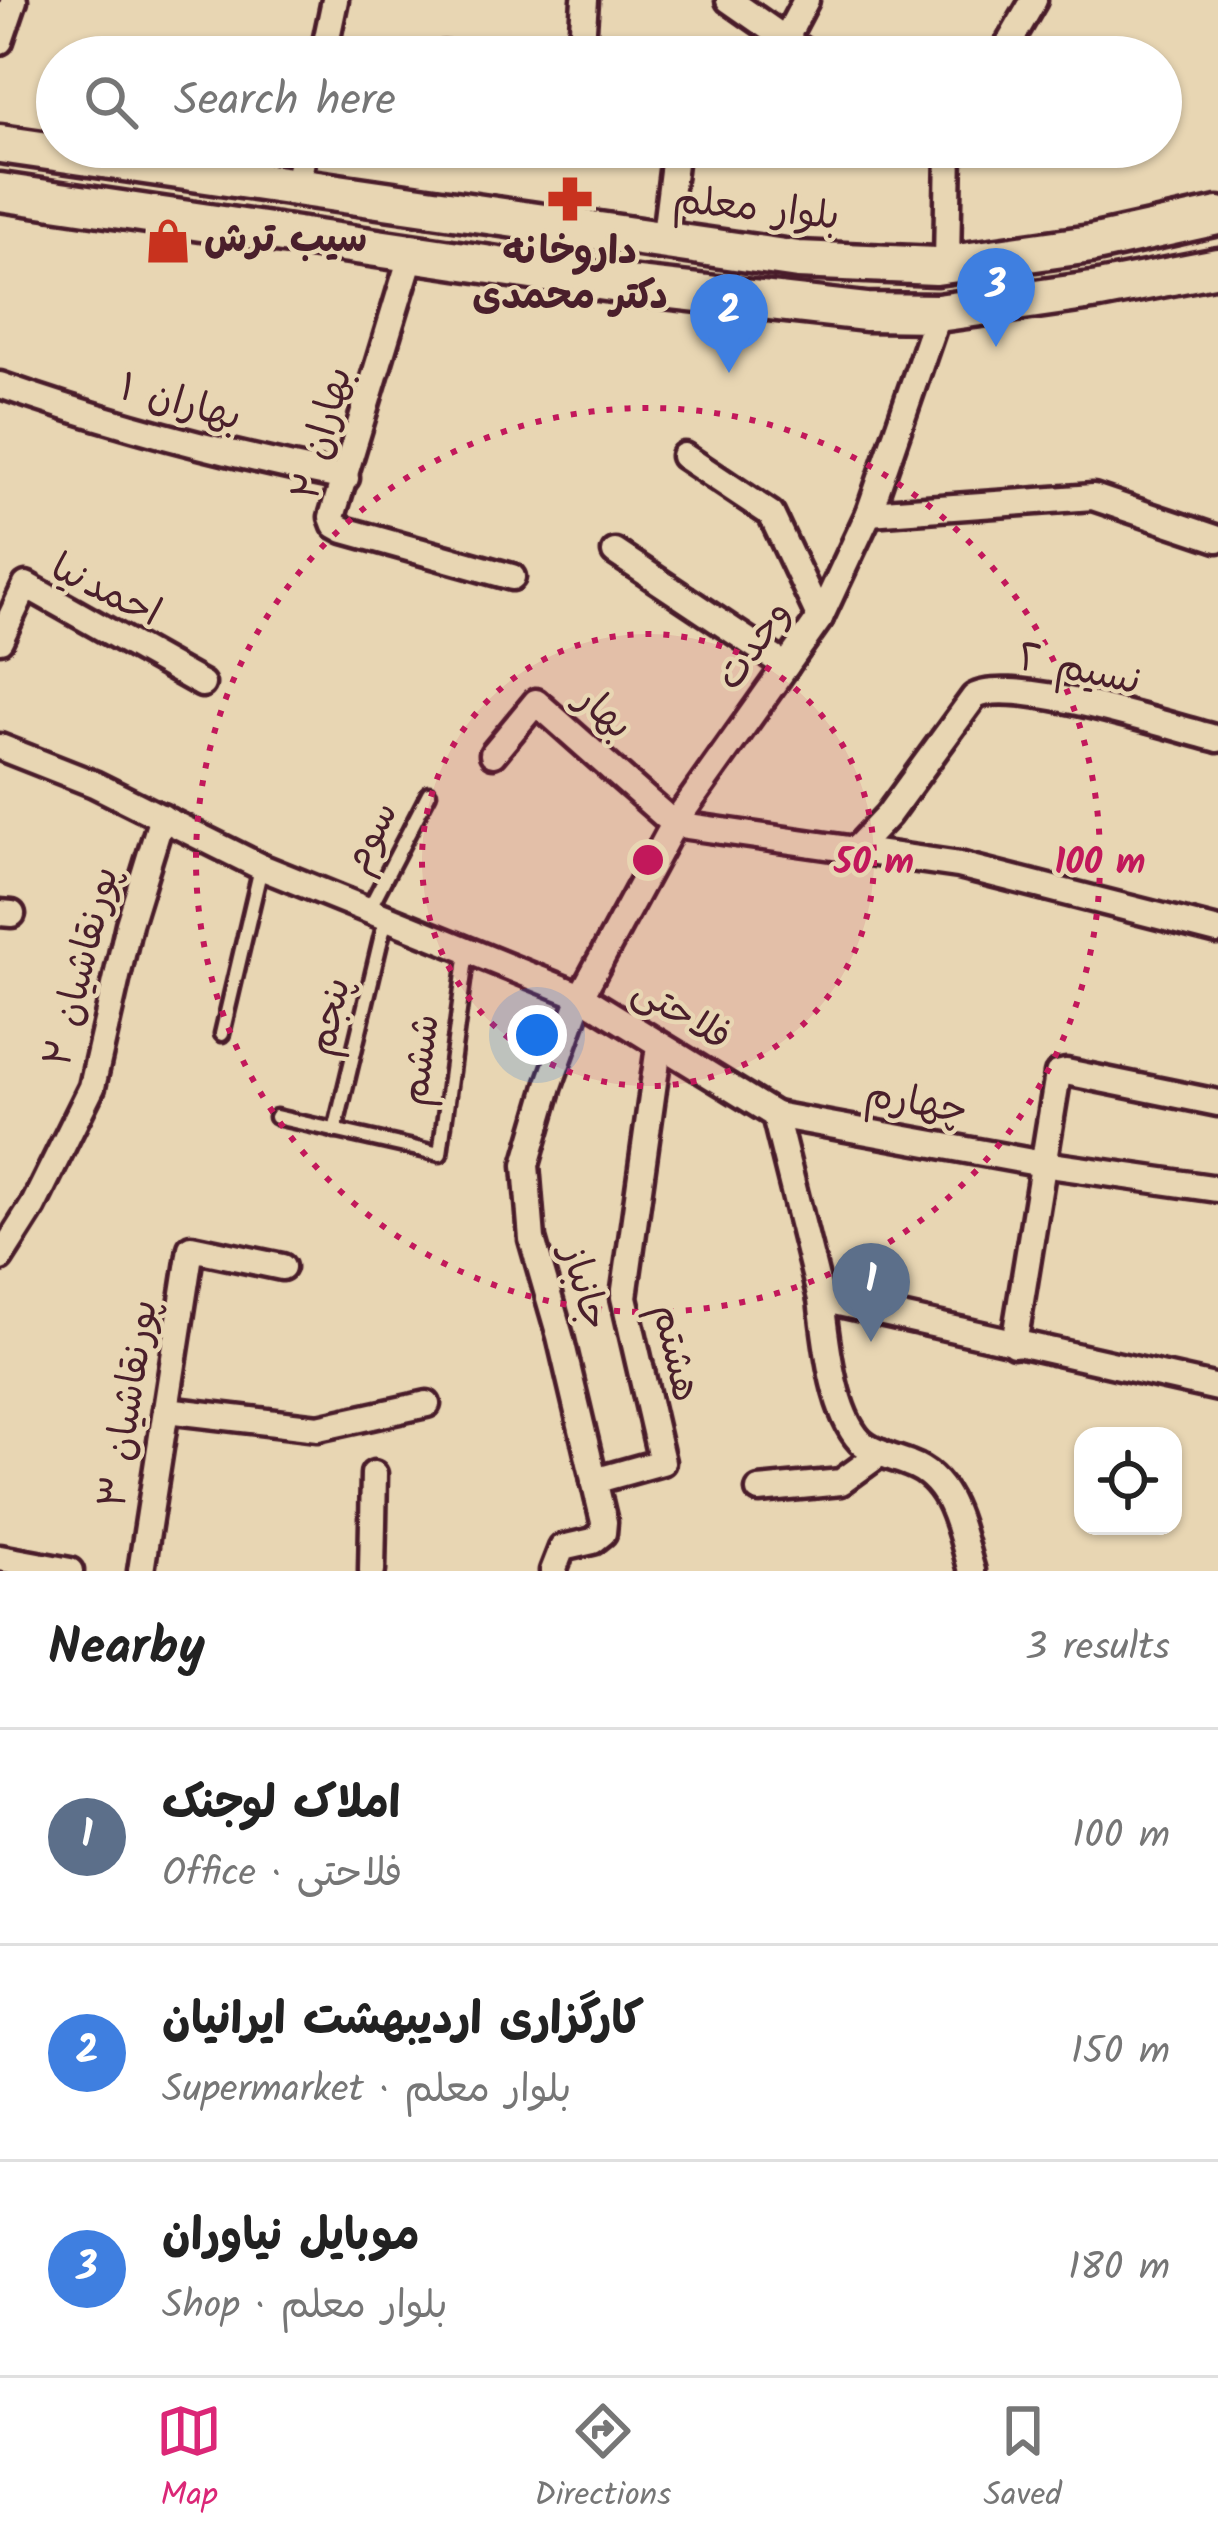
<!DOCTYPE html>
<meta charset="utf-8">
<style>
:root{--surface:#fff;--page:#f2f2f2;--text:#222;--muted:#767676;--line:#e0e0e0;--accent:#db2777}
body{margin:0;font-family:Kalam,"Playpen Sans Arabic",sans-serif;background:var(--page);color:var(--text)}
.controls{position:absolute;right:36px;bottom:36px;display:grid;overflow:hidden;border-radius:24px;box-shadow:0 3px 9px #0004}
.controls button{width:108px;height:108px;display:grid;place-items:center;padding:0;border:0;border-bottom:3px solid var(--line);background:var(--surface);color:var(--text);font:60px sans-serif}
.you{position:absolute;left:537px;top:1035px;width:42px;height:42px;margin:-30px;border:9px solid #fff;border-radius:50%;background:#1a73e8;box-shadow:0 0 0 18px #1a73e833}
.badge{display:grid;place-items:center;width:78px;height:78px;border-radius:50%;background:var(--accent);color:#fff;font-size:39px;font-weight:700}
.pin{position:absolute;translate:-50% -99px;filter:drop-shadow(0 3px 6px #0008)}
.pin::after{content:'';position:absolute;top:63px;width:42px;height:36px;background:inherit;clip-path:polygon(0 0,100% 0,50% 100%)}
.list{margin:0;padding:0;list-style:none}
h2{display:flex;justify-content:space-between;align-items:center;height:156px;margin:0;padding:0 48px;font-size:51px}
h2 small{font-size:39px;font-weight:400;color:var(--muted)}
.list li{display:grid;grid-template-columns:78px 1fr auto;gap:36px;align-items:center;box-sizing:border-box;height:216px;padding:0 48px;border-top:3px solid var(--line)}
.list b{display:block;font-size:45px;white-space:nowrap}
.list p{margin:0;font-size:39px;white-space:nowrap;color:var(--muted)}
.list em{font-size:39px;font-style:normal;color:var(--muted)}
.icon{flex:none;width:66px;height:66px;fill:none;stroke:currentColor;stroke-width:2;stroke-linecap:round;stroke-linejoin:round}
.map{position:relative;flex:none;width:1218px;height:1571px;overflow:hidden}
.search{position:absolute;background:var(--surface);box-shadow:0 3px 9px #0004;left:36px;right:36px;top:36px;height:132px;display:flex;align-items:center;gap:30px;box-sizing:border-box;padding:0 42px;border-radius:66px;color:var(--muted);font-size:45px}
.sheet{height:804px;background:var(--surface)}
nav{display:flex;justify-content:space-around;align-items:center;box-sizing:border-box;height:168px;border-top:3px solid var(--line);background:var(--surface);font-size:33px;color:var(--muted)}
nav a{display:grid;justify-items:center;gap:6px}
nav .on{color:var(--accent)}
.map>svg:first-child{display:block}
</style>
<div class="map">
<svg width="1218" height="1571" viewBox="0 0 1218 1571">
<rect width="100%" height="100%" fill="#e8d6b3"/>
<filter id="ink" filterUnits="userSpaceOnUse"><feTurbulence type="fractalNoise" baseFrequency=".00833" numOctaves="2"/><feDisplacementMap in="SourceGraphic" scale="24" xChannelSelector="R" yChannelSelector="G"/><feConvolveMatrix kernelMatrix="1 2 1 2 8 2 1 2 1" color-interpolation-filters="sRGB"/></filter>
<g filter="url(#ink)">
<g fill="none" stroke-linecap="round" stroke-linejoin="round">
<!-- lane casing -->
<g stroke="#4a1f2b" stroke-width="21">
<g id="lane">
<path d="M369 909 429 793"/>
<path d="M222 1034 261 868"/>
<path d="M276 1117 440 1154 467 951"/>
<path d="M335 1131 386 918"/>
</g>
</g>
<!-- street casing -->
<g stroke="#4a1f2b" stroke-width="33">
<g id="street">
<path d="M729 0 811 57"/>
<path d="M785 40 806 0"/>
<path d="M0 41 14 0"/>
<path d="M443 55 471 57"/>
<path d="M323 57 335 0"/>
<path d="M581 57 585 0"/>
<path d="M1001 57 1034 0"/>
<path d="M296 189 305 147"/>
<path d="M664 243 676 147"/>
<path d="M412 253 332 517 335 525 344 530 512 577"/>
<path d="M947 264 949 147"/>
<path d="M0 385C114 425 227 455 346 478"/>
<path d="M684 456 771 514 820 618"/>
<path d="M869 513 1093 497 1218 539"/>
<path d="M615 552 786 666"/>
<path d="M0 640 26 585 202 684"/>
<path d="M0 747 94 784 261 867 581 996 775 1115 821 1299 1218 1388"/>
<path d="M493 754 536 702 674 824 959 865 1218 931"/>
<path d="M856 849 888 815 974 697C1010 675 1171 727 1218 739"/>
<path d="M0 913 12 914"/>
<path d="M775 1115 1043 1164 1218 1189"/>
<path d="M0 1258 33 1206 92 1087 129 924 162 817"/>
<path d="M821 1299C826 1339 832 1411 860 1441 872 1453 895 1458 910 1464 954 1480 960 1532 972 1571"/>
<path d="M1014 1344 1058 1074 1066 1072 1218 1103"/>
<path d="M166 1410 318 1428 427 1404"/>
<path d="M594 1481 662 1462 624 1297 659 1046"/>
<path d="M759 1490 841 1482 881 1453"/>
<path d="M0 1558 70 1571"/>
<path d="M141 1571 191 1248 282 1267"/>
<path d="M372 1571 374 1474"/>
<path d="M553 1571 562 1548 593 1541 603 1533 604 1522 560 1336 532 1239 526 1165 549 1086 581 996 674 824 820 618 869 513 938 313"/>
</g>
</g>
<!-- primary casing -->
<g stroke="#4a1f2b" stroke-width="45">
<g id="primary">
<path d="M0 144 798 260 936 266 1091 244 1218 216"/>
<path d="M0 192 619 284 866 312 938 313 1099 290 1218 267"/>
</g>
</g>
<!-- lane -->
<use href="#lane" stroke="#e8d6b3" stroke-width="12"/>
<!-- street -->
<use href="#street" stroke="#e8d6b3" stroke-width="24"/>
<!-- primary -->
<use href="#primary" stroke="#e8d6b3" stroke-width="36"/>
</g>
</g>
<!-- distance rings -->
<circle cx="648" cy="860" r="226" fill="#c2185b" fill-opacity=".12"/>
<g fill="none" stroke="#c2185b" stroke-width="6" stroke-dasharray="6 12">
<circle cx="648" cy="860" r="226"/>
<circle cx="648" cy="860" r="452"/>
</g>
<!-- icons -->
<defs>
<g id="pharmacy-bare" transform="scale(3.6)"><path d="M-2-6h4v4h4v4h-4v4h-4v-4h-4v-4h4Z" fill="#c8321e" stroke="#e8d6b3" stroke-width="2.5" paint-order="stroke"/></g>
<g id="shop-bare" transform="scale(3.6)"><path d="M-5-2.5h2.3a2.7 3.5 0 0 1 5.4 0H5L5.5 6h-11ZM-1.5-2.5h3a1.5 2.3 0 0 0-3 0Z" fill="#c8321e" stroke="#e8d6b3" stroke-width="2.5" paint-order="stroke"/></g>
</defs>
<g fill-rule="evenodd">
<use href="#pharmacy-bare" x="570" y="199"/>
<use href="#shop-bare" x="168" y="241"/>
</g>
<g text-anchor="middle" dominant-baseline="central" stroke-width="9" stroke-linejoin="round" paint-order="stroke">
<!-- street labels -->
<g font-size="39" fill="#4a1f2b" stroke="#e8d6b3">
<text transform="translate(756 210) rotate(6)">بلوار معلم</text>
<text transform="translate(180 404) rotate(15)">بهاران ۱</text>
<text transform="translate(324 434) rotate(-75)">بهاران ۲</text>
<text transform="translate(105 592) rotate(26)">احمدنیا</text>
<text transform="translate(755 646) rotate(-55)">وحدت</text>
<text transform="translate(1079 671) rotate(12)">نسیم ٢</text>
<text transform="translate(603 714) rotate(41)">بهار</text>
<text transform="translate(372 838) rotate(-63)">سوم</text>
<text transform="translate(83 967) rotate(-76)">پورنقاشیان ۲</text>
<text transform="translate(681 1015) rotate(31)">فلاحتی</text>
<text transform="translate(331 1017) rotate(-77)">پنجم</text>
<text transform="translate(422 1060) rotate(-82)">ششم</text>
<text transform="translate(916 1104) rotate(10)">چهارم</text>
<text transform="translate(583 1288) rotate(74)">جانباز</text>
<text transform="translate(674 1353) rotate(77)">هشتم</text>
<text transform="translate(130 1404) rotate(-81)">پورنقاشیان ۳</text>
</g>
<!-- poi labels -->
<g font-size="39" font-weight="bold" fill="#4a1f2b" stroke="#e8d6b3" text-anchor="start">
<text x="204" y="241">سیب ترش</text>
<text x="570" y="253" text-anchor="middle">داروخانه<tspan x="570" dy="45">دکتر محمدی</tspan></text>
</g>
</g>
<circle cx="648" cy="860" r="18" fill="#c2185b" stroke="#e8d6b3" stroke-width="6"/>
<g font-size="36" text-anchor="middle" font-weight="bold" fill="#c2185b" stroke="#e8d6b3" stroke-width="9" stroke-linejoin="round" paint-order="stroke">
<text x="874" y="873">50 m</text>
<text x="1100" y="873">100 m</text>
</g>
</svg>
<div class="controls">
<button><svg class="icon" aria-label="locate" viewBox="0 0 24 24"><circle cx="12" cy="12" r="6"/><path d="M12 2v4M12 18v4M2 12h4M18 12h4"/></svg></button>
</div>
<div class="you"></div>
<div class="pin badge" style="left:871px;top:1342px;background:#5c6f8a">1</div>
<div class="pin badge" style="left:729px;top:373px;background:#3f7fe0">2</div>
<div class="pin badge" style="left:996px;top:347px;background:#3f7fe0">3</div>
<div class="search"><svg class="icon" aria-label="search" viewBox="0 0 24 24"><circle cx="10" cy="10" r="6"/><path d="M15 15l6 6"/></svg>Search here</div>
</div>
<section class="sheet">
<h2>Nearby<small>3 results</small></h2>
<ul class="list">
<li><span class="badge" style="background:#5c6f8a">1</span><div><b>املاک لوجنک</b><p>Office · فلاحتی</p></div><em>100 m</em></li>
<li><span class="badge" style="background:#3f7fe0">2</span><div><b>کارگزاری اردیبهشت ایرانیان</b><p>Supermarket · بلوار معلم</p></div><em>150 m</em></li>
<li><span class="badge" style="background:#3f7fe0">3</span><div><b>موبایل نیاوران</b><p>Shop · بلوار معلم</p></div><em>180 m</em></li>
</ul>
</section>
<nav>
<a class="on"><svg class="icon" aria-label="map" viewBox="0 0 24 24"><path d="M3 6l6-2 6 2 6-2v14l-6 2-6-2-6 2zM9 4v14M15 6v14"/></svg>Map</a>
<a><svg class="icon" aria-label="directions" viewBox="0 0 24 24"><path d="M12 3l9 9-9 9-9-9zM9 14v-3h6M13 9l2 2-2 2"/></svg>Directions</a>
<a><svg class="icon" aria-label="saved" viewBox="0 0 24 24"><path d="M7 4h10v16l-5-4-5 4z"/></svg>Saved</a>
</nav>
